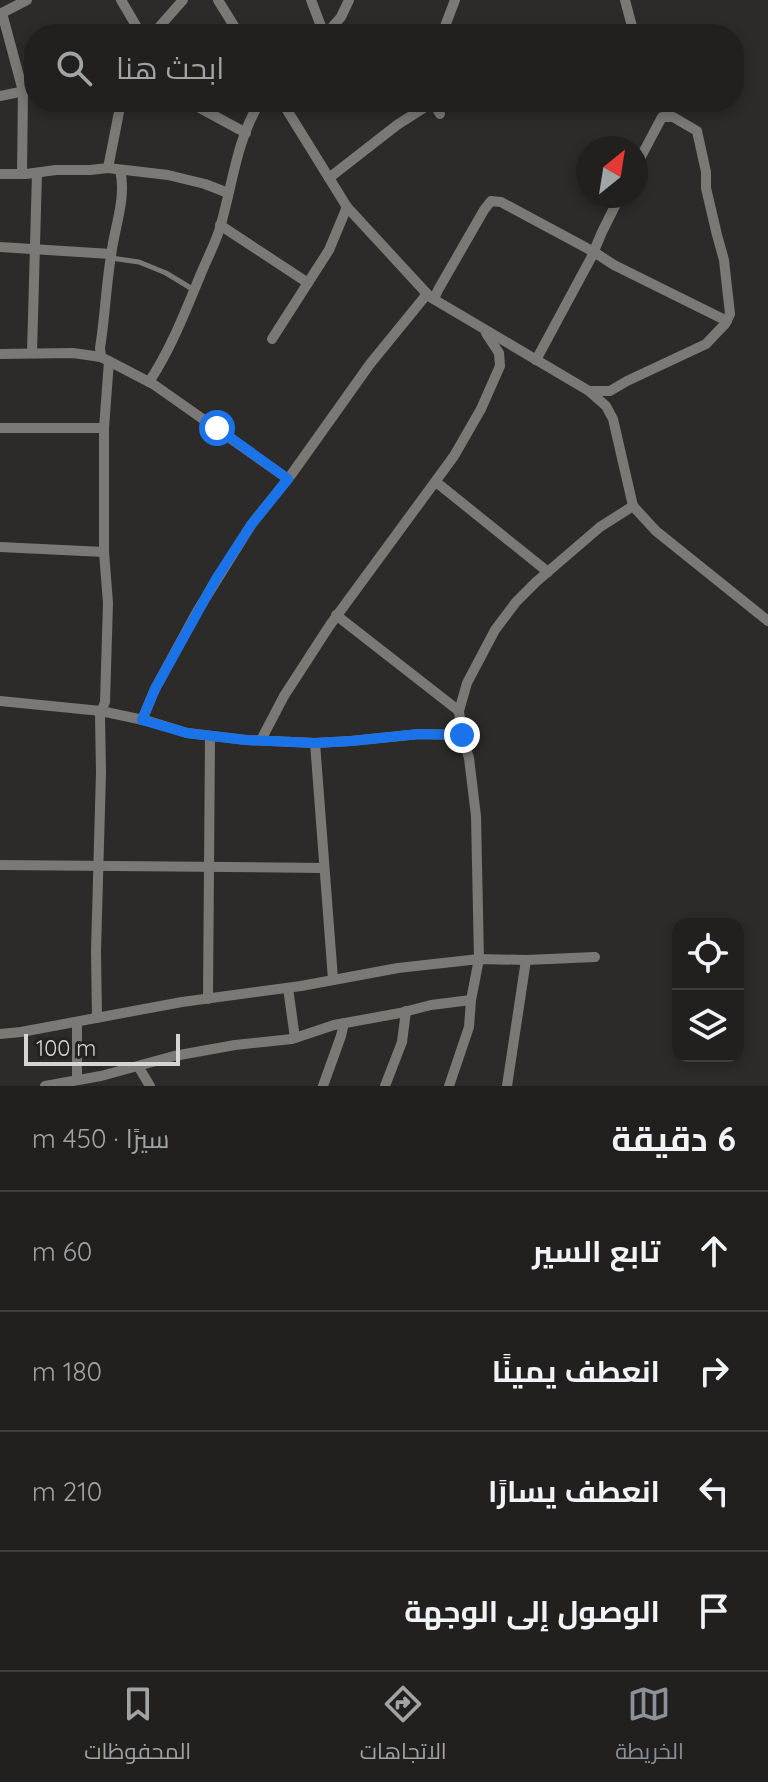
<!DOCTYPE html>
<html lang="ar">
<meta charset="utf-8">
<style>
:root{--surface:#22201f;--page:#2a2828;--text:#f1f3f6;--muted:#a2a3a4;--line:#3f3e3d;--accent:#8c9099}
body{margin:0;font-family:Quicksand,Cairo,sans-serif;background:var(--page);color:var(--text);direction:rtl}
.controls{position:absolute;right:24px;bottom:24px;display:grid;overflow:hidden;border-radius:16px;box-shadow:0 4px 12px #0003}
.controls button{width:72px;height:72px;display:grid;place-items:center;padding:0;border:0;border-bottom:2px solid var(--line);background:var(--surface);color:var(--text);font:40px sans-serif}
.compass{position:absolute;left:576px;top:136px;width:72px;height:72px;border-radius:50%;background:var(--surface);box-shadow:0 4px 12px #0003;rotate:30deg}
.scale{position:absolute;left:24px;bottom:20px;width:156px;box-sizing:border-box;padding-left:8px;border:4px solid #d6d5d4;border-top:0;font-size:22px;line-height:28px;white-space:nowrap;color:#d6d5d4;-webkit-text-stroke:6px #232220;paint-order:stroke}
.stop{position:absolute;width:24px;height:24px;margin:-18px;border:6px solid #1a73e8;border-radius:50%;background:#fff}
.stop.end{background:#1a73e8;border-color:#fff;box-shadow:0 2px 8px #0008}
.list{margin:0;padding:0;list-style:none}
h2{display:flex;justify-content:space-between;align-items:center;height:104px;margin:0;padding:0 32px;font-size:34px}
h2 small{font-size:26px;font-weight:400;color:var(--muted)}
.list li{display:grid;grid-template-columns:52px 1fr auto;gap:24px;align-items:center;box-sizing:border-box;height:120px;padding:0 32px;border-top:2px solid var(--line)}
.list b{display:block;font-size:30px;white-space:nowrap}
.list em{font-size:26px;font-style:normal;color:var(--muted)}
.icon{flex:none;width:44px;height:44px;fill:none;stroke:currentColor;stroke-width:2;stroke-linecap:round;stroke-linejoin:round}
.map{position:relative;flex:none;width:768px;height:1086px;overflow:hidden;direction:ltr}
.search{position:absolute;background:var(--surface);box-shadow:0 4px 12px #0003;left:24px;right:24px;top:24px;height:88px;display:flex;align-items:center;gap:20px;box-sizing:border-box;padding:0 28px;border-radius:32px;color:var(--muted);font-size:30px}
.sheet{height:584px;background:var(--surface)}
nav{display:flex;justify-content:space-around;align-items:center;box-sizing:border-box;height:112px;border-top:2px solid var(--line);background:var(--surface);font-size:22px;color:var(--muted)}
nav a{display:grid;justify-items:center;gap:4px}
nav .on{color:var(--accent)}
.map>svg:first-child{display:block}
</style>
<div class="map">
<svg width="768" height="1086" viewBox="0 0 768 1086">
<rect width="100%" height="100%" fill="#2d2b29"/>
<g fill="none" stroke-linecap="round" stroke-linejoin="round">
<!-- service -->
<path stroke="#7b7976" stroke-width="5" d="M111 258 139 262 166 273 194 290"/>
<!-- minor -->
<g stroke="#7b7976" stroke-width="10">
<path d="M121 0 141 34"/>
<path d="M218 0 239 34"/>
<path d="M311 0 324 34"/>
<path d="M625 0 634 34"/>
<path d="M2 13 23 91 22 174"/>
<path d="M0 14 27 0"/>
<path d="M153 34 183 0"/>
<path d="M326 34 341 17 349 0"/>
<path d="M442 34 455 0"/>
<path d="M0 96 34 89"/>
<path d="M189 102 246 133"/>
<path d="M282 102 347 207 430 297 589 391 606 406 613 419 633 506 656 531 768 621"/>
<path d="M433 102 440 114"/>
<path d="M108 168 121 102"/>
<path d="M120 170C127 198 114 228 111 256 106 286 105 317 100 348L101 357 153 384 288 479"/>
<path d="M0 174H26L56 170H90L108 168 168 175 205 184 228 193"/>
<path d="M329 178 397 125 433 102"/>
<path d="M220 225 308 283"/>
<path d="M0 247 111 254"/>
<path d="M434 299 438 290 484 210 491 201 501 202 594 252 614 265 727 321"/>
<path d="M272 339 329 250 347 207"/>
<path d="M32 353 37 173"/>
<path d="M0 354 73 353 101 357"/>
<path d="M536 360 591 258 602 232 620 196"/>
<path d="M149 382C171 349 185 312 200 276 206 261 214 246 219 231 232 189 236 140 260 102"/>
<path d="M589 391H610L627 381 706 344 725 324 730 314 724 260 717 235 706 188V172L697 131 673 117H662L636 166"/>
<path d="M0 428H104"/>
<path d="M436 482 548 572"/>
<path d="M0 547 104 552"/>
<path d="M336 615 459 711"/>
<path d="M0 701 101 711 148 721 187 733 246 740 315 743 351 741 419 734 462 735"/>
<path d="M142 720 155 689 198 610 251 525 291 475 370 364 427 294"/>
<path d="M261 740 284 696 330 625 454 456 481 409 500 366 499 353 486 333"/>
<path d="M315 743 333 979"/>
<path d="M0 865 324 868"/>
<path d="M288 988 295 1038"/>
<path d="M208 999 210 736"/>
<path d="M97 1018 96 951 101 772 100 715 105 702 108 603 104 552V428L109 361"/>
<path d="M0 1034 21 1032 182 1002 301 986 398 968 479 959 526 960 595 957"/>
<path d="M138 1066 150 1086"/>
<path d="M77 1080V1022"/>
<path d="M45 1086 101 1076 174 1056 235 1045 292 1039 334 1025 400 1013 431 1005 471 1000"/>
<path d="M323 1086 341 1036 344 1023"/>
<path d="M385 1086 402 1042 406 1011"/>
<path d="M449 1086 469 1027 471 1000 479 959 476 816 469 758 462 735 459 711 467 683 495 630 516 602 536 582 600 527 633 506"/>
<path d="M507 1086 526 960"/>
</g>
</g>
<g fill="none" stroke-linecap="round" stroke-linejoin="round">
<!-- route -->
<path stroke="#1a73e8" stroke-width="10" d="M217 428 288 479 251 525 216 579 155 689 142 720 187 733 246 740 315 743 351 741 419 734 462 735"/>
</g>
</svg>
<div class="controls">
<button><svg class="icon" aria-label="locate" viewBox="0 0 24 24"><circle cx="12" cy="12" r="6"/><path d="M12 2v4M12 18v4M2 12h4M18 12h4"/></svg></button>
<button><svg class="icon" aria-label="layers" viewBox="0 0 24 24"><path d="M12 4l9 5-9 5-9-5zM3 14l9 5 9-5"/></svg></button>
</div>
<svg class="compass" viewBox="-18 -18 36 36"><path d="M0-13l5 13h-10z" fill="#e53935"/><path d="M0 13l5-13h-10z" fill="#a2a3a4"/></svg>
<div class="scale">100 m</div>
<div class="stop" style="left:217px;top:428px"></div>
<div class="stop end" style="left:462px;top:735px"></div>
<div class="search"><svg class="icon" aria-label="search" viewBox="0 0 24 24"><circle cx="10" cy="10" r="6"/><path d="M15 15l6 6"/></svg>ابحث هنا</div>
</div>
<section class="sheet">
<h2>6 دقيقة<small>سيرًا · 450 m</small></h2>
<ul class="list">
<li><svg class="icon" aria-label="ahead" viewBox="0 0 24 24"><path d="M12 20V5M6 11l6-6 6 6"/></svg><div><b>تابع السير</b></div><em>60 m</em></li>
<li><svg class="icon" aria-label="right" viewBox="0 0 24 24"><path d="M7 20v-9h11M14 6l5 5-5 5"/></svg><div><b>انعطف يمينًا</b></div><em>180 m</em></li>
<li><svg class="icon" aria-label="left" viewBox="0 0 24 24"><path d="M17 20v-9H6M10 6l-5 5 5 5"/></svg><div><b>انعطف يسارًا</b></div><em>210 m</em></li>
<li><svg class="icon" aria-label="arrive" viewBox="0 0 24 24"><path d="M6 21V4h12l-3 4 3 4H6"/></svg><div><b>الوصول إلى الوجهة</b></div></li>
</ul>
</section>
<nav>
<a class="on"><svg class="icon" aria-label="map" viewBox="0 0 24 24"><path d="M3 6l6-2 6 2 6-2v14l-6 2-6-2-6 2zM9 4v14M15 6v14"/></svg>الخريطة</a>
<a><svg class="icon" aria-label="directions" viewBox="0 0 24 24"><path d="M12 3l9 9-9 9-9-9zM9 14v-3h6M13 9l2 2-2 2"/></svg>الاتجاهات</a>
<a><svg class="icon" aria-label="saved" viewBox="0 0 24 24"><path d="M7 4h10v16l-5-4-5 4z"/></svg>المحفوظات</a>
</nav>
